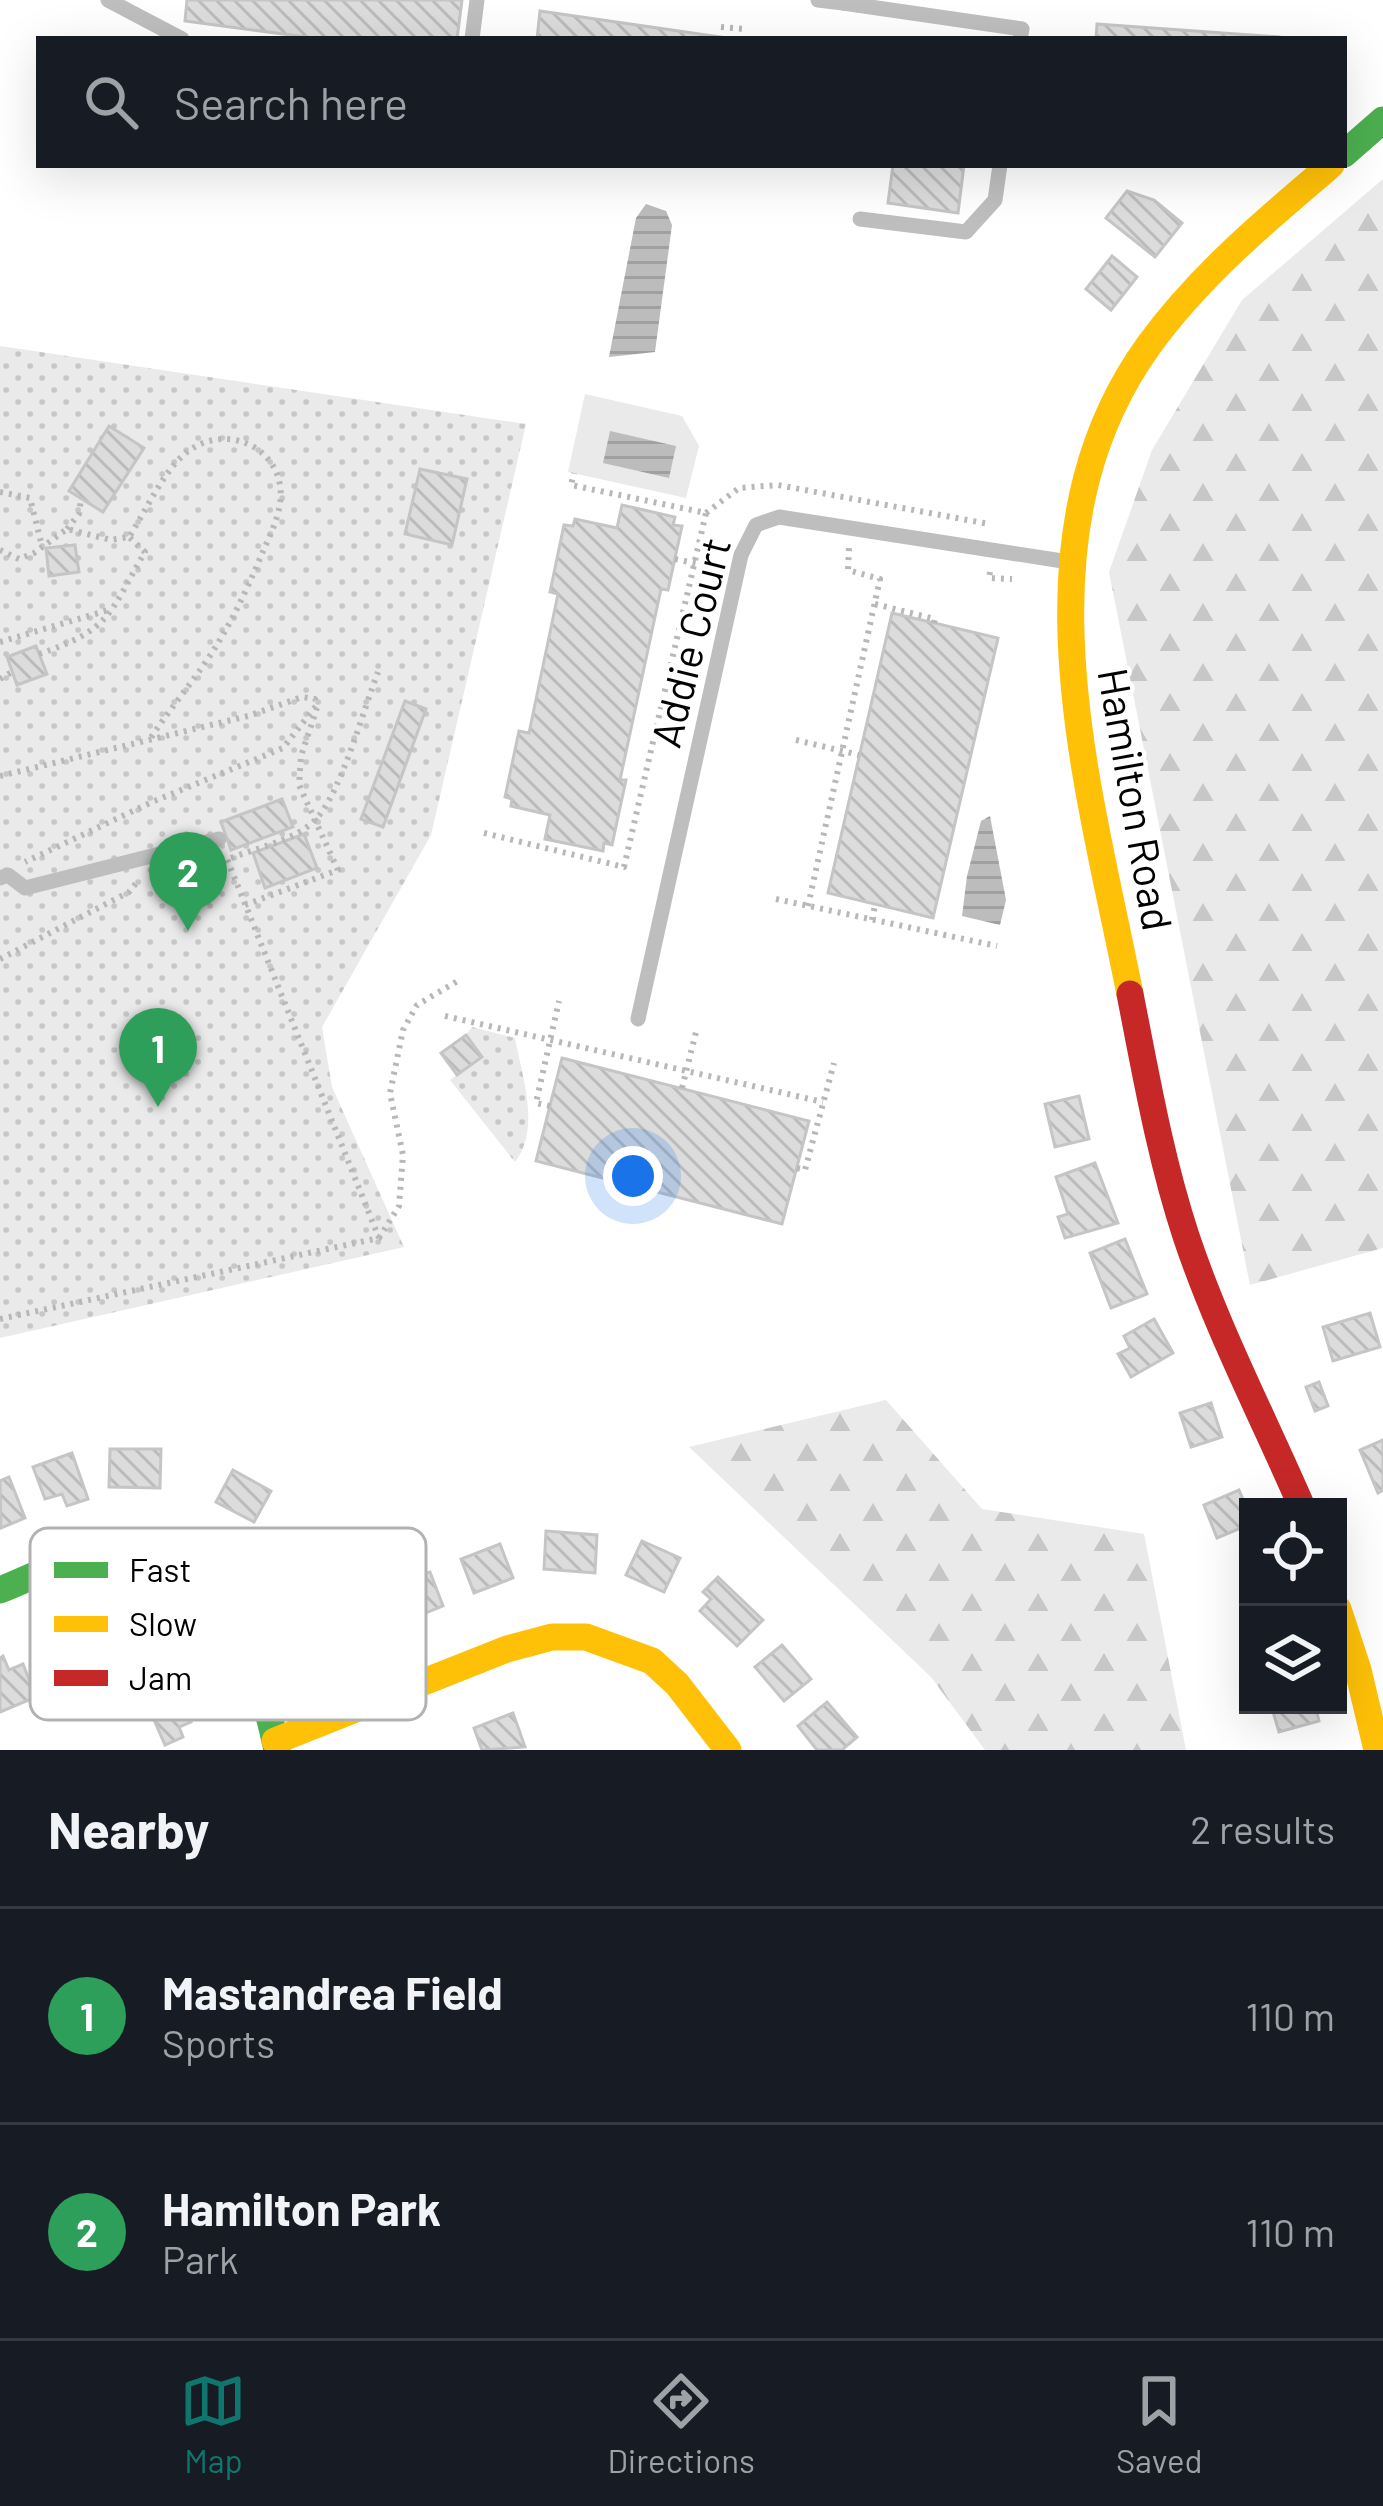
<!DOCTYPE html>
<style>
:root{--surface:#171b24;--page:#20242c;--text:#f1f3f6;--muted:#9ea1a6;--line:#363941;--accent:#0f766e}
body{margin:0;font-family:Barlow,sans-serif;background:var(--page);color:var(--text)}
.controls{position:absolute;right:36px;bottom:36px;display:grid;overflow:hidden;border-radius:0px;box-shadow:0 12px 48px #0002}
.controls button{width:108px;height:108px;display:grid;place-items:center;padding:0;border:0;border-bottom:3px solid var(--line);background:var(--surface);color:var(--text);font:60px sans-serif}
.you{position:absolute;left:633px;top:1176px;width:42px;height:42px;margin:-30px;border:9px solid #fff;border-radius:50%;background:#1a73e8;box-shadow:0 0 0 18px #1a73e833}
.badge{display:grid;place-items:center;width:78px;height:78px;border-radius:50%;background:var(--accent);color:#fff;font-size:39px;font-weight:700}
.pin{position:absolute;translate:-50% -99px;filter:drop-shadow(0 3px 6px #0008)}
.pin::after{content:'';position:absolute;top:63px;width:42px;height:36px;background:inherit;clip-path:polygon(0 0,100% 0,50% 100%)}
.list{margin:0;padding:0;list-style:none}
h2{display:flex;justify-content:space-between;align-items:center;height:156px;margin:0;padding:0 48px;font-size:51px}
h2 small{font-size:39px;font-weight:400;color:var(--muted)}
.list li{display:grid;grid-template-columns:78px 1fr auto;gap:36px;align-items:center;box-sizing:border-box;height:216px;padding:0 48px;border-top:3px solid var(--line)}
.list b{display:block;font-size:45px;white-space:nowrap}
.list p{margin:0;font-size:39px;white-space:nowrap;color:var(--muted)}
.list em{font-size:39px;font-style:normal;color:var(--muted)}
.icon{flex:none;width:66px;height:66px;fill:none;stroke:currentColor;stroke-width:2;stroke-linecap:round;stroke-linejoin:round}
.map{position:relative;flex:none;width:1383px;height:1750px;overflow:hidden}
.search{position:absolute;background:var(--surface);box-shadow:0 12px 48px #0002;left:36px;right:36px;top:36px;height:132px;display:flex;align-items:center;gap:30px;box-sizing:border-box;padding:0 42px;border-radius:0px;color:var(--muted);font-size:45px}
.sheet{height:588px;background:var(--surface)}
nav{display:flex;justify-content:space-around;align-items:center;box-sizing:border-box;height:168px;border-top:3px solid var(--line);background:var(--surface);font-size:33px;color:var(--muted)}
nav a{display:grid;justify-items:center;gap:6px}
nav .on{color:var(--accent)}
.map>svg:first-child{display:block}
</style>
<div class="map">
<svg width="1383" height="1750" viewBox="0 0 1383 1750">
<defs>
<pattern id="forest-firs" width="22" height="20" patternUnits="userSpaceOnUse" patternTransform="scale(3)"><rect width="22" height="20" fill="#eaeaea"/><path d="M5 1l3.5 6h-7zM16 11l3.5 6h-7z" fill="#c7c7c7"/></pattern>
<pattern id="park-dots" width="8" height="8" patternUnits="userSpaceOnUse" patternTransform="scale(3)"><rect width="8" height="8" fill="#eaeaea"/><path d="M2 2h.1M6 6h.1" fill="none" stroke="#c7c7c7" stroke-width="1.8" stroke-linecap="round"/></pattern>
<pattern id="water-rules" width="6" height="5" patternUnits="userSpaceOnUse" patternTransform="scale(3)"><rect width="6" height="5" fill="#bcbcbc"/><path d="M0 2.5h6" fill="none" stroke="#a0a0a0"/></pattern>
<pattern id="building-back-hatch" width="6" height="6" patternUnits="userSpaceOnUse" patternTransform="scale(3)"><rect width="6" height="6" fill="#dcdcdc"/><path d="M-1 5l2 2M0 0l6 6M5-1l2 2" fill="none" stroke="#bbb"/></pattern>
</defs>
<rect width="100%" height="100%" fill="#fff"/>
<!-- grass -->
<path fill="#eaeaea" d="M585 394 682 416 699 446 686 498 568 472Z"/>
<!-- forest -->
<g fill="url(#forest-firs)">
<path d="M1383 179V1248L1250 1285 1109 572 1152 450 1242 300Z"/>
<path d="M886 1400 982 1509 1144 1534 1186 1750H985L931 1677 689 1447Z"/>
</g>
<!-- park -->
<g fill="url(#park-dots)">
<path d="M0 346 526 424 431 835 322 1027 332 1087 404 1247 0 1338Z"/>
<path d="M472 1027 515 1038C522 1077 541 1128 515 1162L450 1080 481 1057 466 1035Z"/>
</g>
<!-- water -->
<g fill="url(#water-rules)">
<path d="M646 204 666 211 672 225 655 352 609 357 636 218Z"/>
<path d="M610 431 676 446 669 478 603 463Z"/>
<path d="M990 816 1006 900 1000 925 962 916 967 876 981 821Z"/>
</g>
<!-- building -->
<g fill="url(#building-back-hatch)" stroke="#c5c5c5" stroke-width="3">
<path d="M187 0H462L457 39H321L185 21Z"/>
<path d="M540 11 720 37 719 39H537Z"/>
<path d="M1097 24 1279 37V39H1096Z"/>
<path d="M893 165H964L958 213 888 203Z"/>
<path d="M1127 191 1154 200 1182 223 1155 257 1106 218Z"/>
<path d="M1112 256 1137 277 1111 310 1086 289Z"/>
<path d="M109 426 144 448 103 512 69 491Z"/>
<path d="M420 469 467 479 452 545 405 534Z"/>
<path d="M622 505 675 517 673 525 682 526 668 590 661 589 620 780H626L612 845 604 843 603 851 545 839 550 815 511 806 512 799 505 797 519 731 529 733 558 594 550 592 564 525 573 526 575 519 617 528Z"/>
<path d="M75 545 79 572 49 576 46 548Z"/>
<path d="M892 613 998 638 933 918 828 893Z"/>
<path d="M36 646 47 674 17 685 7 657Z"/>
<path d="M405 701 426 709 383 827 361 819Z"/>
<path d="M282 799 293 827 231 850 221 822Z"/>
<path d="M304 834 317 868 265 888 253 853Z"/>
<path d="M466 1035 482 1057 457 1075 441 1053Z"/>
<path d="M562 1058 809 1121 782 1224 536 1161Z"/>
<path d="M1079 1096 1089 1139 1055 1147 1045 1104Z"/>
<path d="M1095 1163 1118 1223 1065 1238 1058 1217 1068 1214 1056 1177Z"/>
<path d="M1125 1239 1147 1294 1111 1308 1090 1253Z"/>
<path d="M1370 1313 1380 1347 1333 1361 1323 1327Z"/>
<path d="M1154 1319 1173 1353 1131 1377 1118 1354 1130 1348 1124 1336Z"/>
<path d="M1319 1382 1328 1406 1315 1411 1306 1387Z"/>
<path d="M1211 1403 1222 1437 1191 1447 1180 1413Z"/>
<path d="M1383 1440V1490L1378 1493 1360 1450Z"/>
<path d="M110 1449H161L160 1488 109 1487Z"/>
<path d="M72 1453 88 1499 67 1506 62 1494 45 1499 33 1467Z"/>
<path d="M233 1470 271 1491 254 1522 216 1502Z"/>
<path d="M9 1477 25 1518 1 1528 0 1481Z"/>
<path d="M1239 1490 1248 1511V1525L1217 1538 1204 1505Z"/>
<path d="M402 1529 420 1575 430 1572 443 1606 415 1617 420 1629 398 1637 389 1614 381 1617 371 1592 380 1589 363 1544Z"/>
<path d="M546 1531 597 1535 595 1573 544 1569Z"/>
<path d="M642 1541 680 1558 664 1592 626 1575Z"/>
<path d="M500 1544 513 1578 474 1593 461 1559Z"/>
<path d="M718 1577 763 1620 737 1646 700 1611 711 1599 703 1592Z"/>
<path d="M782 1645 811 1679 784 1701 755 1667Z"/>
<path d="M3 1656 9 1670 23 1664 36 1697 0 1712V1658Z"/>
<path d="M175 1686 191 1722 179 1727 183 1737 165 1745 145 1699Z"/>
<path d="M827 1702 857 1737 842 1750H817L798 1726Z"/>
<path d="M1271 1705H1315L1319 1721 1279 1732Z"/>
<path d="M513 1713 525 1747 482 1750 474 1728Z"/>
</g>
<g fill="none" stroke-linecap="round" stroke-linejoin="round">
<!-- path -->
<g stroke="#b8b8b8" stroke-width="6" stroke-dasharray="3 6" stroke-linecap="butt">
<path d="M721 27 746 29"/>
<path d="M0 492 30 498 42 546"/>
<path d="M706 513 739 488 778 485 989 524"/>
<path d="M67 529 79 514 81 499"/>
<path d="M0 550 19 559 34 553 67 529 111 540 129 537C146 511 163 471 187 452 229 420 288 451 280 504 277 522 268 540 261 556 245 594 228 630 205 663 187 689 167 713 150 739"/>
<path d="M675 559 718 568"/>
<path d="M990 572 989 578 1012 579"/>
<path d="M875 604 935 619 934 623"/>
<path d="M0 642 112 609"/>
<path d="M39 654C112 629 108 615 145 552L129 537"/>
<path d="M0 679 12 672"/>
<path d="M796 740 859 755"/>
<path d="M0 776 248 716 302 697 315 699 316 706 283 748 152 802 25 862"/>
<path d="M484 833 624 867 706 513 571 485 574 473"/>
<path d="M231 858C256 848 297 840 316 819 341 793 364 708 378 672"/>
<path d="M776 899 997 946"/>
<path d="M245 905 338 870 299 785 301 756 317 708"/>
<path d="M808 906 880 579 848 570 849 547"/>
<path d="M872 920 875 905"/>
<path d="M0 959 129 892 137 882"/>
<path d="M445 1016 823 1102"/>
<path d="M682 1088 696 1032"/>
<path d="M550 1106 536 1103 559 1001"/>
<path d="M797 1168 805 1170 834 1063"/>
<path d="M379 1238 399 1206 403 1155 390 1093 403 1030 417 1005 461 979"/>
<path d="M0 1319 379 1238 227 859"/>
</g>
<!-- lane -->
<g stroke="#bebebe" stroke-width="15">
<path d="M108 0 182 39"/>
<path d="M818 0 843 3"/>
<path d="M844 0 843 3 1022 29 1020 39"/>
<path d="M472 39 477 0"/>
<path d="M860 219 966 232 995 200 1000 165"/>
<path d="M0 878 8 875 25 888 219 839"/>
<path d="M638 1019 741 555 756 525 779 517 1069 562"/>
</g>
<!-- fast -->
<g stroke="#4caf50" stroke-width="27">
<path d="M1344 154 1383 120"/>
<path d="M0 1590C41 1574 88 1547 132 1545 224 1542 262 1679 277 1750"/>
</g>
<!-- slow -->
<g stroke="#ffc107" stroke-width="27">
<path d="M1130 994C1089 785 1011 536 1149 345 1199 276 1266 220 1331 165"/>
<path d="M1338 1609 1358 1670 1377 1750"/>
<path d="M275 1741 507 1649 552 1637H586L652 1661 677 1684 728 1750"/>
</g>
<!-- jam -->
<path stroke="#c62828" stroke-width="27" d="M1130 994C1146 1075 1160 1157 1186 1236 1217 1329 1263 1417 1302 1507"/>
</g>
<g text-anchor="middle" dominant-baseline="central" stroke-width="9" stroke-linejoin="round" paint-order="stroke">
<!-- street labels -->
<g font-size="42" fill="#000" stroke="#fff">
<text transform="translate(689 642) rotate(-76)">Addie Court</text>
<text transform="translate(1137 799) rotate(80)">Hamilton Road</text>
</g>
</g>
<!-- legend -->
<rect x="30" y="1528" width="396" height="192" rx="18" fill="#fff" stroke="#b2b2b2" stroke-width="3"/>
<rect x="54" y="1562" width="54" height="16" fill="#4caf50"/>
<rect x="54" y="1616" width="54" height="16" fill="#ffc107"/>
<rect x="54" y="1670" width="54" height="16" fill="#c62828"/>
<g font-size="33" fill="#000">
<text x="129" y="1582">Fast</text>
<text x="129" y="1636">Slow</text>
<text x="129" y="1690">Jam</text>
</g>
</svg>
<div class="controls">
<button><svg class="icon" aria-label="locate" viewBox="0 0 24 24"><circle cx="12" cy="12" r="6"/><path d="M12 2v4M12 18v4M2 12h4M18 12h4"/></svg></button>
<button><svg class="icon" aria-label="layers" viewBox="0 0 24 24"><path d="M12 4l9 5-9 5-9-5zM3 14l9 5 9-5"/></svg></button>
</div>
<div class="you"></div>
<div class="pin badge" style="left:158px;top:1107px;background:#2e9e5b">1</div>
<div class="pin badge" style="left:188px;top:931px;background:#2e9e5b">2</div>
<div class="search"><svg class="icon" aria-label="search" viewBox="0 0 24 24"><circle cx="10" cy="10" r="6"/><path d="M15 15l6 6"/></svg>Search here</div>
</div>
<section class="sheet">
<h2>Nearby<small>2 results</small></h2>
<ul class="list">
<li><span class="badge" style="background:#2e9e5b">1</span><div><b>Mastandrea Field</b><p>Sports</p></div><em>110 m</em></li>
<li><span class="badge" style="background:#2e9e5b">2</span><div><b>Hamilton Park</b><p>Park</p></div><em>110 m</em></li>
</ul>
</section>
<nav>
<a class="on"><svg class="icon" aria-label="map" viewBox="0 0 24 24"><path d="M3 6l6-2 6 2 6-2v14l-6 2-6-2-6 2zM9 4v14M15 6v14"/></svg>Map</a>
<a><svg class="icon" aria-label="directions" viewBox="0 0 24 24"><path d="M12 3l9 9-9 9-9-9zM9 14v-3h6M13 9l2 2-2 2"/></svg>Directions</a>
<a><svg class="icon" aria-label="saved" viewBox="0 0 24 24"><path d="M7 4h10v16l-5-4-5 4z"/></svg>Saved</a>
</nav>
